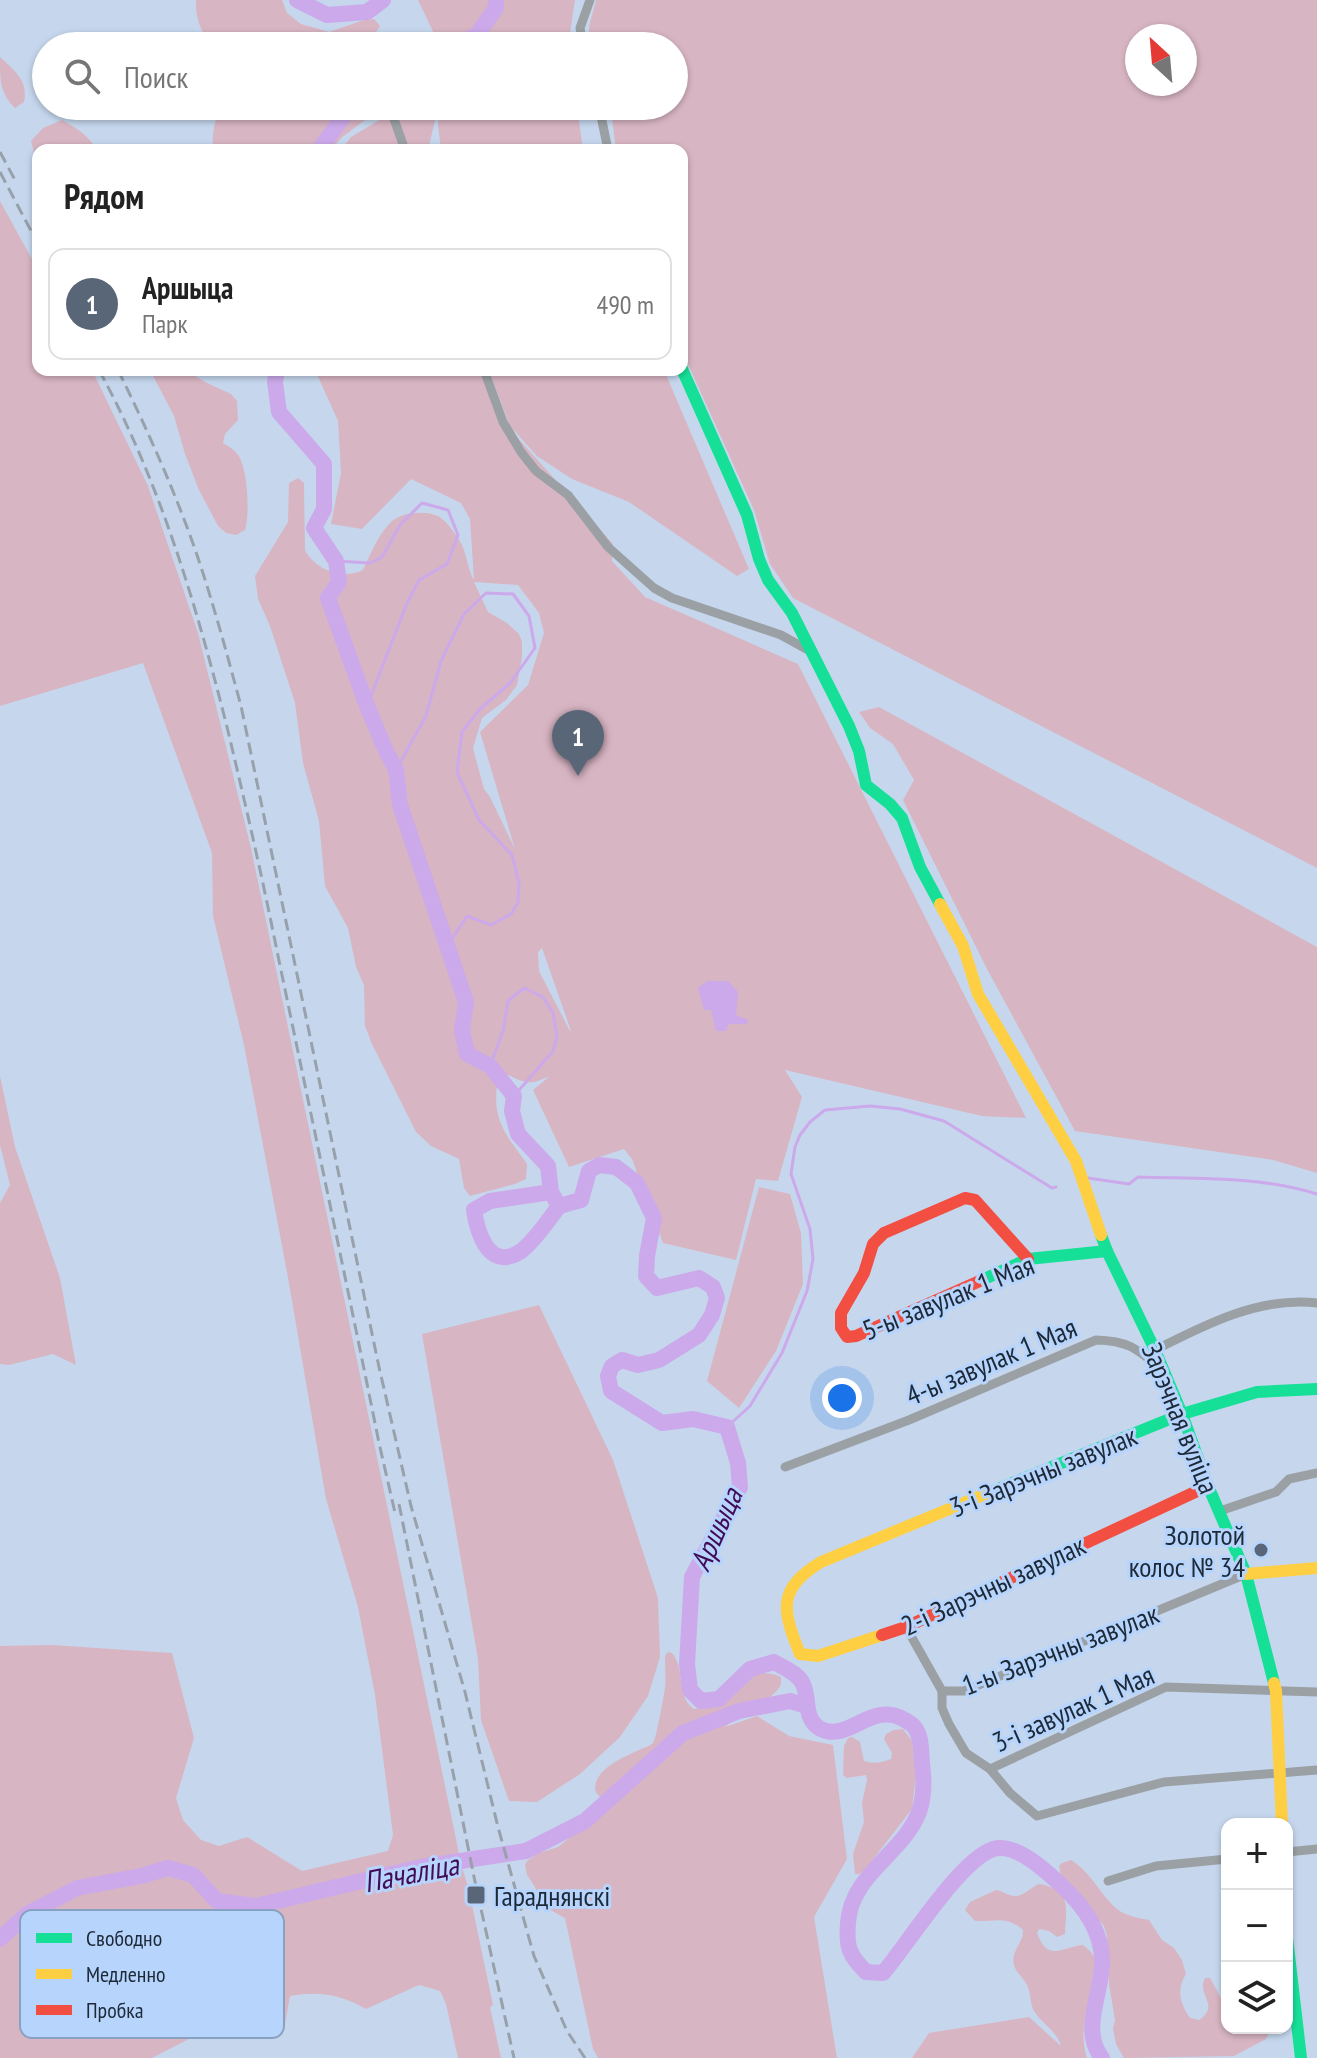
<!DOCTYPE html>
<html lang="ru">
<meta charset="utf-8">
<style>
:root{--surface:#fff;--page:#f6f6f6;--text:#222;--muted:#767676;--line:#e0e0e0;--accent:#586677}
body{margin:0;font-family:"PT Sans Narrow",sans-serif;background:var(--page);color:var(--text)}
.controls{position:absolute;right:24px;bottom:24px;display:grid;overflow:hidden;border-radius:16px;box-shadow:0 2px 6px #0004}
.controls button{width:72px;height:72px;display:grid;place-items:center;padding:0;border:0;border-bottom:2px solid var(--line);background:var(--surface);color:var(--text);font:40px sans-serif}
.compass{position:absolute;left:1125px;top:24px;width:72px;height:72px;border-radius:50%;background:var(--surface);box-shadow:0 2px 6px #0004;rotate:334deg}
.you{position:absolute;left:842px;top:1398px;width:28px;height:28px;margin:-20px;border:6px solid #fff;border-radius:50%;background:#1a73e8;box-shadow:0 0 0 12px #1a73e833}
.badge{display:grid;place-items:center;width:52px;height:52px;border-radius:50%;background:var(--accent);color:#fff;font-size:26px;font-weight:700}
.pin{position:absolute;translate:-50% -66px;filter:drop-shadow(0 2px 4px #0008)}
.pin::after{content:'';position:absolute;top:42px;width:28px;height:24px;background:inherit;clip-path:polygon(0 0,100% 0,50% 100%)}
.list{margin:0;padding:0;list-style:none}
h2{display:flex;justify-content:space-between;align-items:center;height:104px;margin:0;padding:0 32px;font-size:34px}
h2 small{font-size:26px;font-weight:400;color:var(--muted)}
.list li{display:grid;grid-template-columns:52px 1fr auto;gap:24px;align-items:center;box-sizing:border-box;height:112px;margin:0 16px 16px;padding:0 16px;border:2px solid var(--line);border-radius:16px}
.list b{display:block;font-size:30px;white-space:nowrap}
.list p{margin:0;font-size:26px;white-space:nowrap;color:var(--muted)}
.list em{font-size:26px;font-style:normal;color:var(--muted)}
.icon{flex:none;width:44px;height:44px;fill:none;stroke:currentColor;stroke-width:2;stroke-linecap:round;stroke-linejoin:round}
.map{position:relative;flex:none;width:1317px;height:2058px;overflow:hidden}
.search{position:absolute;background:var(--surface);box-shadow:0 2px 6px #0004;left:32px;top:32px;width:656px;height:88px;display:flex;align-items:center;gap:20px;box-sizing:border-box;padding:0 28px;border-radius:44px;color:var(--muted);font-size:30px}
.panel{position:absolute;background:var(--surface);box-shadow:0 2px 6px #0004;left:32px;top:144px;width:656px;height:232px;border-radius:16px}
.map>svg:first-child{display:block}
</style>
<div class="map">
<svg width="1317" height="2058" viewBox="0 0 1317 2058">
<rect width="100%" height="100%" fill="#c6d7ed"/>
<!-- green -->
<g fill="#d8b5c3" fill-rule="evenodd">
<path d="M196 0H282L287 13 301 24 329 32 364 20 374 19 380 26 374 35 358 46H211C201 30 195 19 196 0Z"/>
<path d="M418 0H575L568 46H443L436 38Z"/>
<path d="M596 0H1317V868L793 598 770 564 754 510 682 351V150H616L612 118 608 106H674V46H590C586 26 592 19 596 0ZM1185 36V84H1137V36Z"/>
<path d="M0 57C14 70 29 81 24 102L15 108C0 93 0 81 0 57Z"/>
<path d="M223 106H317V111L325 112 335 106H384L341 138 331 150H213C212 136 214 117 223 106Z"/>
<path d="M403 106H431L436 116 428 150H341L351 137Z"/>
<path d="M439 106H577L583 150H441L438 125Z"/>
<path d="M62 120C76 128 90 136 96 150H38V167L31 141 43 128Z"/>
<path d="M0 201 38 270V370H92L148 486 198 633 251 848 462 1868 468 1886 493 2005 490 2007 501 2058H458L446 2004 440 1991 419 1985 366 2009C339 1994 320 1991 290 1996L285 2024 258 2011 212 2027 152 2058H0V1646L52 1645 172 1653 194 1738 176 1798 183 1820 201 1840 219 1846 247 1837 302 1871 388 1851 393 1835 375 1695 358 1607 326 1499 287 1272 244 1045 213 916 212 853 143 663 0 706Z"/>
<path d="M150 370H185L205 382 231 394 237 401 238 420 225 434 223 443C228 446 235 450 238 455 248 469 250 514 245 530L236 535 226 533 218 526 199 490 185 454 174 416Z"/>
<path d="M315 370H482L499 417 613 544 612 561 645 597 798 664 1026 1118 982 1116 785 1070 802 1097 778 1181 756 1179 736 1260 663 1243 632 1159 624 1149 569 1167 533 1090 550 1076C530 1085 528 1084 508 1075L498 1079C491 1120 505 1133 527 1164L526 1179 515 1184 470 1196 464 1188 459 1159 431 1146 416 1132 372 1044 365 1026 364 985 356 967 348 928 325 886 319 821 303 763 295 703 270 626 258 599 255 576 288 522 289 483 298 478 304 483 305 550C315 570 343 580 363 570 371 553 378 535 391 522 401 512 426 510 438 516 447 521 458 537 462 545 467 556 468 570 474 580L470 519 461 503 411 479 362 529 331 524 341 473 338 421ZM474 582 518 585 539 613 544 633 528 685 480 732 515 849 490 797 484 789 473 748 482 718 506 700 517 685 522 657V642L519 634 507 623 488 612ZM542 948 571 1031H570L539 971 538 952Z"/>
<path d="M495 370H664L749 569 737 576 629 502 572 479 537 456 510 426 491 376Z"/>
<path d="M879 707 1317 947V1173L1273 1160 1075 1131 987 969 903 800 914 780 893 744 870 728 859 712Z"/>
<path d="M0 1076 15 1147 60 1278 76 1365 53 1354 9 1365 0 1364V1203L10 1185 0 1145Z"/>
<path d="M759 1187 790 1194 801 1233 803 1284 776 1351 739 1408 707 1381Z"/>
<path d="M539 1305 613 1460 658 1598 660 1657 648 1696 620 1737 580 1774 537 1802 509 1801 481 1720 478 1659 422 1334Z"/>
<path d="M668 1652 672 1653C686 1669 675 1695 694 1709 702 1707 712 1706 719 1702 741 1689 749 1664 781 1677 781 1683 782 1684 778 1689 772 1699 737 1716 725 1727L757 1716 789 1736 833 1745 847 1859 814 1917 837 2058H598L593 2049 565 1918 547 1908 540 1901 535 1887 527 1875 525 1865 527 1861 539 1853 558 1847 605 1809 607 1801C598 1796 593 1793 596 1782 602 1765 627 1756 641 1749 645 1747 650 1746 653 1743 656 1740 664 1695 665 1688 666 1678 665 1667 665 1656Z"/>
<path d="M903 1729 912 1741 916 1774 912 1809 864 1871 859 1874H855L853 1854 864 1822 862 1803 867 1780 866 1775 847 1778 843 1775 844 1746 848 1738 852 1737 860 1742 864 1761C874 1764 881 1763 891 1759L892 1753 884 1739 886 1734 894 1730Z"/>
<path d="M1071 1860C1092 1873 1101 1896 1117 1909 1126 1916 1139 1918 1149 1920L1162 1940 1174 1948 1182 1960 1186 1974C1176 1990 1180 2003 1190 2018L1199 2020C1221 2005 1196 1995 1205 1978H1210C1220 1995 1227 2009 1227 2028H1235L1243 2034 1257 2028H1271L1266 2039 1234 2056 1124 2058 1116 2044 1113 2029 1115 2020 1109 1984 1107 1936 1104 1926 1061 1876 1059 1866 1062 1863Z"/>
<path d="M1039 1884C1072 1890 1066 1906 1065 1934L1057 1937 1049 1931 1039 1929 1037 1933C1048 1963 1061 1947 1083 1945 1088 1949 1094 1954 1095 1960 1096 1966 1093 1974 1092 1980 1089 2007 1078 2030 1087 2058H912L929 2033 1029 2017 1061 2046C1057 2031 1042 2024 1034 2011 1030 2003 1031 1995 1028 1987 1025 1979 1016 1973 1014 1965 1010 1951 1024 1943 1023 1930 1006 1915 995 1922 975 1921L965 1910 970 1902 996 1890C1002 1891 1009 1896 1015 1896 1024 1896 1031 1887 1039 1884Z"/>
</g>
<!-- water -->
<path fill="#cca9ea" d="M707 981H728L738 992 736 1015 748 1020 747 1024H729L725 1031H716L711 1010H704L698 988Z"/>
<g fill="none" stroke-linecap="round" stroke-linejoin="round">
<!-- stream -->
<g stroke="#cca9ea" stroke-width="3">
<path d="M336 561 370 563 382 557 400 525 422 503 448 510 458 535 447 564 419 580 407 603 367 706"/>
<path d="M396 770 426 716 441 661 464 614 486 593 513 594 529 616 535 648 510 683 480 709 462 732 457 772 479 820 512 855 519 883 518 903 511 914 491 925 467 916 448 945"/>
<path d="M490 1066 503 1031 508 1001 524 988 543 997 553 1013 557 1037 553 1051 514 1096"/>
<path d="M1088 1178 1129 1184 1138 1177C1197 1179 1260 1176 1317 1194"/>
<path d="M727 1427 750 1406 782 1353 807 1291 813 1259 810 1229 791 1174 795 1147 800 1135 810 1122 825 1110 870 1106 900 1109 944 1121 1052 1188 1056 1187"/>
</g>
<!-- river -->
<g stroke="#cca9ea" stroke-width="16">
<path d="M297 0 327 15 367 12 383 0"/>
<path d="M452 46 476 36 496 8V0"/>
<path d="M319 150 348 110 371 106"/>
<path d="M277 370 275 382 279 412 324 464V509L314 528 336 561 339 582 328 598 367 706 386 751 396 770 400 805 466 1002 462 1030 467 1054 490 1066 514 1096 512 1111 518 1134 548 1166 551 1192 559 1206 581 1200 589 1171 599 1165 616 1167 637 1183 654 1218 647 1256 646 1276 657 1288 699 1278 713 1287 717 1298 712 1315 699 1335 659 1360 638 1365 622 1360 612 1366 608 1376 611 1391 662 1423 693 1419 727 1427 738 1463 740 1487 692 1577 687 1664 690 1690 701 1701 719 1699 750 1669 774 1662C784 1668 798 1673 803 1684 810 1699 803 1717 819 1728 847 1745 872 1699 905 1720 909 1723 913 1724 915 1728 922 1737 921 1753 922 1763 924 1778 924 1798 919 1812 903 1854 851 1874 848 1923 846 1947 849 1955 866 1972L883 1973C907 1946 964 1852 998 1848 1019 1846 1046 1871 1060 1884 1083 1905 1103 1931 1102 1963 1102 1994 1080 2030 1102 2058"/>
<path d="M551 1192 490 1201 474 1210C477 1231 488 1270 518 1253 530 1247 551 1217 559 1206"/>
<path d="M0 1939 27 1914 77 1888 141 1876 168 1868 193 1875 217 1901 256 1906 421 1867 526 1851 585 1821 683 1733 739 1711 790 1701 807 1706"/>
</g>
<!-- street -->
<g stroke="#9ba0a4" stroke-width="9">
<path d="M583 46 580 28 590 0"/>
<path d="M599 106 608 150"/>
<path d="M394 119 405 150"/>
<path d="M484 370 503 422 521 452 536 471 568 495 608 547 654 588 672 598 781 635 810 651"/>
<path d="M1155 1350C1204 1325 1260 1296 1317 1303"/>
<path d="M785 1467 909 1420 1096 1340C1130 1341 1137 1349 1162 1370"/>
<path d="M1220 1511 1276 1492 1289 1479 1317 1473"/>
<path d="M906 1627 942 1691V1708L949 1724 966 1753 990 1769 1010 1793 1037 1816 1164 1782 1317 1770"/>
<path d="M942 1691H964L1246 1574"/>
<path d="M990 1769 1166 1687 1317 1692"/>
<path d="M1287 1852 1317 1849"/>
<path d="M1108 1881 1156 1866 1227 1859"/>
</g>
<!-- fast -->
<g stroke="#16e098" stroke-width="12">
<path d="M682 369 747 515 759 559 768 580 792 613 849 726 859 751 866 785 890 804 902 818 920 867 940 904"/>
<path d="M1101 1235 1107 1251 1155 1350 1182 1414 1208 1486 1246 1574 1274 1683"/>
<path d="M982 1280 1028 1259 1107 1251"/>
<path d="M988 1493 1182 1414 1257 1392 1317 1389"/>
<path d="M1287 1938 1301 2058"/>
</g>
<!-- slow -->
<g stroke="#ffcf43" stroke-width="12">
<path d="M940 904 963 946 978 994 1076 1161 1101 1235"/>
<path d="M1246 1574 1317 1568"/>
<path d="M882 1635 818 1656 800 1654C782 1610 777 1589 821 1562L988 1493"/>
<path d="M1274 1683 1276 1691 1282 1824"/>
</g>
<!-- jam -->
<g stroke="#f24e42" stroke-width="12">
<path d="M982 1280 856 1336 847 1337 841 1328V1313L864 1273 873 1244 884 1233 965 1198 975 1200 1028 1259"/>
<path d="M882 1635 906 1627 1208 1486"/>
</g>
<!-- rail -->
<g stroke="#98a1ab" stroke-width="3" stroke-dasharray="12 6" stroke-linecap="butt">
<path d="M0 152 15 180"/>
<path d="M0 172 38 244"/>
<path d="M99 370C160 482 196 604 227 727 245 802 262 876 277 951 311 1115 346 1279 379 1443L396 1517"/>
<path d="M118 370C147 429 174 489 196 552 213 602 227 654 241 706L379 1367 411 1506 465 1692 498 1827 534 1956 567 2031 585 2058"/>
<path d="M399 1504 474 1877 514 2058"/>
</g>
</g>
<!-- markers -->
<g fill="#586677" stroke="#b7d5fc" stroke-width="3">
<circle cx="1261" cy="1550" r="8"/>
<rect x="466" y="1885" width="20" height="20" rx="4"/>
</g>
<g text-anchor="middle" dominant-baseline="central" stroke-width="6" stroke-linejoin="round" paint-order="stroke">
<!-- street labels -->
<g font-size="28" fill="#1d2937" stroke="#b7d5fc">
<text transform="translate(948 1297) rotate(-22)">5-ы завулак 1 Мая</text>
<text transform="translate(991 1361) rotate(-23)">4-ы завулак 1 Мая</text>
<text transform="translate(1181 1418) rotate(68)">Зарэчная вуліца</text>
<text transform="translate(1043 1471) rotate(-22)">3-і Зарэчны завулак</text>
<text transform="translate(993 1585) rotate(-25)">2-і Зарэчны завулак</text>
<text transform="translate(1060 1649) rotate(-21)">1-ы Зарэчны завулак</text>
<text transform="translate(1073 1708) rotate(-24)">3-і завулак 1 Мая</text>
</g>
<!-- poi labels -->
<g font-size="28" fill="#1d2937" stroke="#b7d5fc" text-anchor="end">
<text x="1245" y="1534">Золотой<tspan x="1245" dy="32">колос № 34</tspan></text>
<text x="494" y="1895" text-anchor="start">Гараднянскі</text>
</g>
<!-- water labels -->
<g font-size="30" font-style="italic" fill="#420b57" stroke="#b7d5fc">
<text transform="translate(715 1529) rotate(-66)">Аршыца</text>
<text transform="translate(411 1872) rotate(-11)">Пачаліца</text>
</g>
</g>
<!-- legend -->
<rect x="20" y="1910" width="264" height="128" rx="12" fill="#b7d5fc" stroke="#89a1c1" stroke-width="2"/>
<rect x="36" y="1933" width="36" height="10" fill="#16e098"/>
<rect x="36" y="1969" width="36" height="10" fill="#ffcf43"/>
<rect x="36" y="2005" width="36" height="10" fill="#f24e42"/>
<g font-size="22" fill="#1d2937">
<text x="86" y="1946">Свободно</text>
<text x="86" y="1982">Медленно</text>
<text x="86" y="2018">Пробка</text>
</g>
</svg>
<div class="controls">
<button>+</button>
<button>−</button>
<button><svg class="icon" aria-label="layers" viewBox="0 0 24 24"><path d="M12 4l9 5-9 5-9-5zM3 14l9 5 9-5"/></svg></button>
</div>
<svg class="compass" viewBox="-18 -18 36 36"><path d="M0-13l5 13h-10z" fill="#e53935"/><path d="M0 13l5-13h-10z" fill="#767676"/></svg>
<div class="you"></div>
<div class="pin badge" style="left:578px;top:776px">1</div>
<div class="search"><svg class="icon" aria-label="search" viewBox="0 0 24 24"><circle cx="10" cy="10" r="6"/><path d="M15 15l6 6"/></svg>Поиск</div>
<section class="panel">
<h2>Рядом<small></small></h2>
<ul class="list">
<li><span class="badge">1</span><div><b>Аршыца</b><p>Парк</p></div><em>490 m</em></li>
</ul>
</section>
</div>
